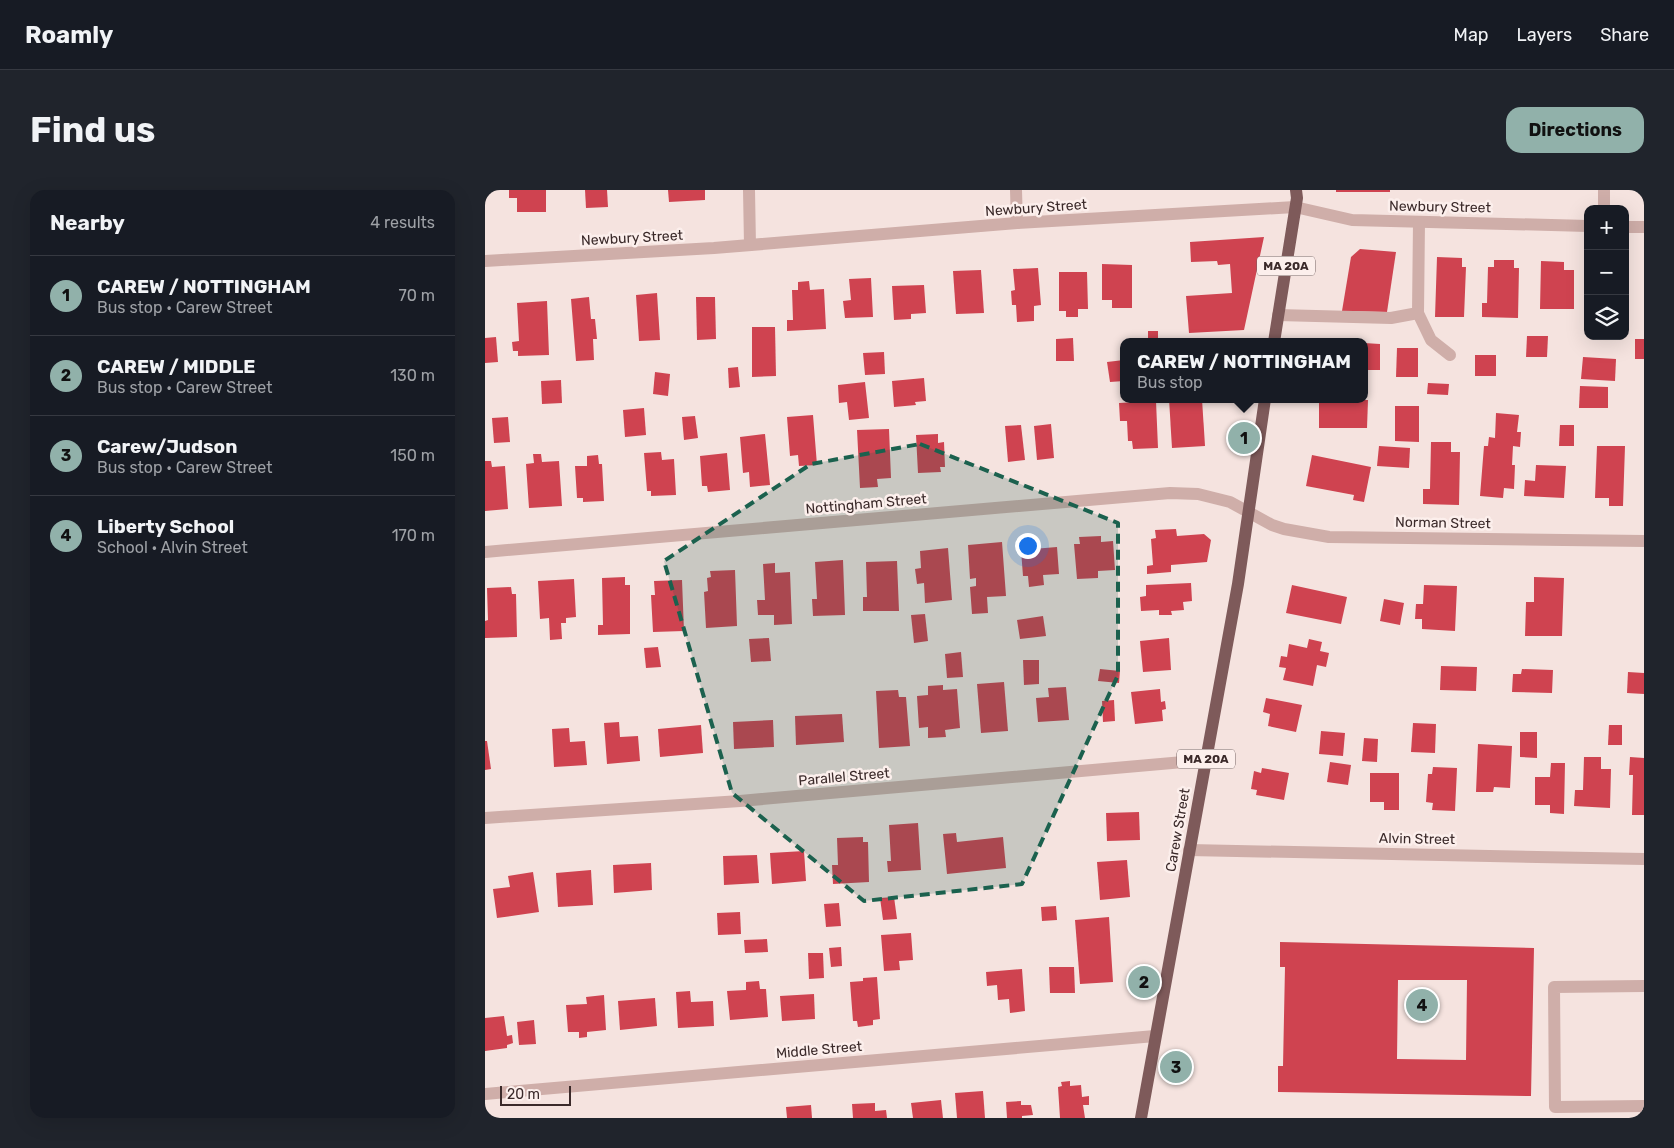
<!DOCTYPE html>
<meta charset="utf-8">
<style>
:root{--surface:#171b24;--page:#20242c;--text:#f1f3f6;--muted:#9ea1a6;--line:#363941;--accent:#91b1aa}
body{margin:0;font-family:Rubik,sans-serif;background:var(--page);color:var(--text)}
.controls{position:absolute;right:15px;top:15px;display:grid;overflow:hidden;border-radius:10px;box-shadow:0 5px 20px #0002}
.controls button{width:45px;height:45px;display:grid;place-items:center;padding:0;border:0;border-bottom:1px solid var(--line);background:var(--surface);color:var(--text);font:25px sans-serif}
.scale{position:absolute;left:15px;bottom:12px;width:71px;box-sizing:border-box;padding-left:5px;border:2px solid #3b2a2a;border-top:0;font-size:14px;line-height:18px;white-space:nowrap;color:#3b2a2a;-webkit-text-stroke:4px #fcefec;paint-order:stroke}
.you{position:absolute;left:542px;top:355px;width:18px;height:18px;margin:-12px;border:4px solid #fff;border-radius:50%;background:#1a73e8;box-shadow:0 0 0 8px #1a73e833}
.badge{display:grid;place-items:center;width:32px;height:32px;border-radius:50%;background:var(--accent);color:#111;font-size:16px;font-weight:700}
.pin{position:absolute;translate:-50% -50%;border:2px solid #fff;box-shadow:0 1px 5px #0006}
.popup{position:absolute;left:635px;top:148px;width:248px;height:65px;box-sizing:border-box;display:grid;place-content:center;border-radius:10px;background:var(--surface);filter:drop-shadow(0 1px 4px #0005);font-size:16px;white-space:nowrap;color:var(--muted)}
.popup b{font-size:19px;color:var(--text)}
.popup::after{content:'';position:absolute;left:50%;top:100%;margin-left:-10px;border:10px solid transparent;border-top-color:var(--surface)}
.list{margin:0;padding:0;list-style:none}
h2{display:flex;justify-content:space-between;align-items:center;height:65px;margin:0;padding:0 20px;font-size:21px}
h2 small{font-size:16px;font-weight:400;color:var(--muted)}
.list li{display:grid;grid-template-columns:32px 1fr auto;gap:15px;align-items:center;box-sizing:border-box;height:80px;padding:0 20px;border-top:1px solid var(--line)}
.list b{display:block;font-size:19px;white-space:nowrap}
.list p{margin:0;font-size:16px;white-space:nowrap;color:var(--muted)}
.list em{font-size:16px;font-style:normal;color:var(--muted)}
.icon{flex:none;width:28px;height:28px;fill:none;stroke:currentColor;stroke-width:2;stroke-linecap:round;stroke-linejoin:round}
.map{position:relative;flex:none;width:1159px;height:928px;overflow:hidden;border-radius:15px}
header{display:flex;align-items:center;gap:30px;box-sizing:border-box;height:70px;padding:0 25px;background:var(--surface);border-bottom:1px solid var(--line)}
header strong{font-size:24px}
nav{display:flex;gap:28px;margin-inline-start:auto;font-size:18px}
.intro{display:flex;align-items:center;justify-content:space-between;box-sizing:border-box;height:120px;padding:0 30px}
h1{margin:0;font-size:35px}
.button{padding:12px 22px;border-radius:15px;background:var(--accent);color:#111;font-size:18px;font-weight:700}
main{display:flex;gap:30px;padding:0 30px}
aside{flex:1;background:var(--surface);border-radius:15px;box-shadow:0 5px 20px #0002}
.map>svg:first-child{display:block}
</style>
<header>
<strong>Roamly</strong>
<nav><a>Map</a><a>Layers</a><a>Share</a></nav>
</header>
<div class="intro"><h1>Find us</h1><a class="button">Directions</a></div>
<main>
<aside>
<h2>Nearby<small>4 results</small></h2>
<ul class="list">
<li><span class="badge">1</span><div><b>CAREW / NOTTINGHAM</b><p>Bus stop · Carew Street</p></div><em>70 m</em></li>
<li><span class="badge">2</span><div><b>CAREW / MIDDLE</b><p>Bus stop · Carew Street</p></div><em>130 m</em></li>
<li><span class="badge">3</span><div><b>Carew/Judson</b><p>Bus stop · Carew Street</p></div><em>150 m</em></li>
<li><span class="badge">4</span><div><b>Liberty School</b><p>School · Alvin Street</p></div><em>170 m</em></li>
</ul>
</aside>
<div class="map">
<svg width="1159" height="928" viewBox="0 0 1159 928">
<rect width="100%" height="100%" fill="#f5e3df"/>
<!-- building -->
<g fill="#cf4350" fill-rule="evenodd">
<path d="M24 0H61V22H32V8H24Z"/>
<path d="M100 0H122L123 17 101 18Z"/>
<path d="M183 0H220V10L184 12Z"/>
<rect x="851" y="0" width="54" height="2"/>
<path d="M779 47 759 140 704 143 701 106 747 103 745 74 733 75 732 71 706 72 705 52Z"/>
<path d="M875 59 911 62 902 122 857 121 866 67Z"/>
<path d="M952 67 977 68V77H981L979 127H950Z"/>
<path d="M1009 70H1029V78H1034L1033 128 997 127V113H1002L1003 77H1009Z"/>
<path d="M1056 71 1079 72V80H1089V119H1055Z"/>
<rect x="1140" y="71" width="2" height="15"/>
<path d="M617 74 647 75V118H627V110H617Z"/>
<path d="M553 78 556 115 549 116V131L532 132 531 115H527L526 101 530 100 528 79Z"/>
<path d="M496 80 499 123 471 124 468 81Z"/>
<path d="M574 82H602L603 119H593V127H581V121H574Z"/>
<path d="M386 88 388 127 360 128 358 111 366 110 364 89Z"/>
<path d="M324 91 325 100 339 99 341 139 302 141V130H308L307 100H313V92Z"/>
<path d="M439 95 441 123 426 124V129L409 130 407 96Z"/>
<path d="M172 103 175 150 154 151 151 105Z"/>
<path d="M104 107 106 129H110L112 149H108L109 170 91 171 86 109Z"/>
<path d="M211 107H230L231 149 212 150Z"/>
<path d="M62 111 64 165 33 166V161H28L27 152 34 151 32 113Z"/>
<path d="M267 137H290L291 186 267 187Z"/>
<rect x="663" y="141" width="10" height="11"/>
<path d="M1042 146H1063L1062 167H1041Z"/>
<path d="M11 147 13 172 0 173V148Z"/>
<path d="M588 148 589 171H571V149Z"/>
<rect x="1150" y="149" width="9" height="20"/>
<path d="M879 153 895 154V180H879Z"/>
<path d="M912 158H933V187H911Z"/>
<path d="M399 162 400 184 380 185 378 163Z"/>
<rect x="990" y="165" width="21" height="21"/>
<path d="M1098 167 1131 169 1130 191 1096 189Z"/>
<path d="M639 170V191L625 192 622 172Z"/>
<path d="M253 177 255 197 244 198 243 178Z"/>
<path d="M170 182 185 184 183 206 168 204Z"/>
<path d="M439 188 441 211 430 212 431 215 409 217 407 191Z"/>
<path d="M76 190 77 213 57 214 56 191Z"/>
<path d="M380 192 384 228 364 230 362 212 354 213 353 195Z"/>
<path d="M943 193 964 194 963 205 942 204Z"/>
<path d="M1095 196 1123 197V218H1094Z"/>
<path d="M684 209H717L720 256 687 258Z"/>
<path d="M834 210H883L882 238H834Z"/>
<path d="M671 211 673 258 648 259 647 251H643L642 231H635L634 213Z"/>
<path d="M910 216H934V252L910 251Z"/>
<path d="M159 218 161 245 140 247 138 220Z"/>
<path d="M1011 223 1034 225 1032 242H1036L1035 257 1028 256 1027 275H1030L1029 299 1019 298 1018 308 995 306 999 256H1003L1004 247 1010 248Z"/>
<path d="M328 225 332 275 314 276 313 265 305 266 302 227Z"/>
<path d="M210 226 213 248 199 250 197 227Z"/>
<path d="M23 227 25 252 9 253 7 228Z"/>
<path d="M566 234 569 268 552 270 549 236Z"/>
<path d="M536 235 540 270 523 272 520 236Z"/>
<path d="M1075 235H1089V256H1074Z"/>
<path d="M404 239 406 288 392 289 393 297 375 298 372 240Z"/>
<path d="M280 244 285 295 265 297 264 282 258 283 255 247Z"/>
<path d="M453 244V253L459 252 460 277H455L456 282 433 283 431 245Z"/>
<path d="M946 252H966V262H975L974 315 938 314V299H945Z"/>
<path d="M894 256 925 258 924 278 892 276Z"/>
<path d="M1112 256H1140L1138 316H1124V308H1110Z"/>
<path d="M176 262 177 270 189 269 191 305 166 306V301H162L159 263Z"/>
<path d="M242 263 245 300 223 302 222 296H217L215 266Z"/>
<path d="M48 264H56L57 272 74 271 77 316 44 318 41 274 49 273Z"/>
<path d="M113 265 114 274H117L119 311 98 312V308H92L90 276H102V266Z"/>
<path d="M827 265 886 277 879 312 868 310 869 305 821 296Z"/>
<path d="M0 271H6L7 277 20 276 23 319 0 321Z"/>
<path d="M1051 275 1081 276 1079 308 1039 306 1040 290 1050 291Z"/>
<path d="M691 339 692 346 719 344 726 350 722 372 686 375V382L662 384V376L668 375 666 349 671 348 670 340Z"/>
<path d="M616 346V352L628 351 630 380 613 381V388L592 389 589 354H595L594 347Z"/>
<path d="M517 352 521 406 502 407 503 423 487 424 485 397 491 396V388L485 389 483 355Z"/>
<path d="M572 357 574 384 558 385 559 395 544 397 543 386H538L536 360Z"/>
<path d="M463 358 467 410 440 413 439 393 432 394 430 379 436 378 435 361Z"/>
<path d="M358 370 360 425 328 426 327 409H332L330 372Z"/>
<path d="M412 371 414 421H378V407H382L381 372Z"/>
<path d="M290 373V383L305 382 307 434 289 435V425H273L272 410H280L278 374Z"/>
<path d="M250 380 252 436 221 438 219 402 223 401 222 388 226 387 225 381Z"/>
<path d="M140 387V395H145V444L113 445V435H118L117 388Z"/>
<path d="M1049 387 1079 388 1077 446H1040L1041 412H1049Z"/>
<path d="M89 389 91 427 81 428V433H76L77 449 65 450 64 428 55 429 53 391Z"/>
<path d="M197 390 199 441 168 442 166 405H170L169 391Z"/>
<path d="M706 393 707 411 698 412 699 420 686 421 687 425H674V420L656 421 655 407 661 406V395Z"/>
<path d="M807 395 862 407 856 434 801 423Z"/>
<path d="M939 395 972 396 970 441 937 439V429H930L931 414H938Z"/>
<path d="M26 397 27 404H31L32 447 0 448V431L3 430 2 398Z"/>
<path d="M899 409 919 413 915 435 895 431Z"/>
<path d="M440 424 443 451 429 453 426 425Z"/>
<path d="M558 426 561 446 535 449 532 430Z"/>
<path d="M284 448 286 471 266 472 264 449Z"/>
<path d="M684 448 686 480 658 482 655 451Z"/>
<path d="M824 449 837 452 835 461 844 463 841 477 832 475 828 496 798 490 801 478 794 477 796 466 802 467 804 454 822 458Z"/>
<path d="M173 457 176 477 161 478 159 458Z"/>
<path d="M476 462 478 487 462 488 460 464Z"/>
<path d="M538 470H554V494L539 495Z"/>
<path d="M956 476 992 477 991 501 955 500Z"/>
<path d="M615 479 635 481 634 493 613 491Z"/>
<path d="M1037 479 1068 480 1067 503 1027 502 1028 484H1036Z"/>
<path d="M1143 482 1159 483V504L1142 503Z"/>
<path d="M519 492 523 541 496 543 492 494Z"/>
<path d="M458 495V500L472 499 475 538 460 540 461 547 443 548V537L434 538 432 506 443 505V496Z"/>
<path d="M581 497 584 530 553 532 551 508 564 507 563 498Z"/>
<path d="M675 499 676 512 680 511 681 519 677 520 678 531 650 534 646 502Z"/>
<path d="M413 500 414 507H421L425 556 394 558 391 501Z"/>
<path d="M781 508 817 515 811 542 783 536 785 524 778 522Z"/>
<path d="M629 510 630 531 618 532 617 511Z"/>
<path d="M357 524 359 552 311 555 310 526Z"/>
<path d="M288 530 289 557 249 559 248 532Z"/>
<path d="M134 532 135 547 153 546 155 571 122 574 119 533Z"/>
<path d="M928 533 951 534 950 563 926 562Z"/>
<path d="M216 535 218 563 175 567 173 539Z"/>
<path d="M1124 535H1137V555H1123Z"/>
<path d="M84 538 85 552 100 551 102 575 69 577 67 539Z"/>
<path d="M836 541 860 543 858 566 834 564Z"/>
<path d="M1035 542H1052V568L1035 567Z"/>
<path d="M879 548 893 549 892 572 877 571Z"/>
<path d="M0 551H2L6 579 0 580Z"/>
<path d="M993 554 1027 556 1025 598 1009 597 1008 602H991Z"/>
<path d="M1099 567H1116V579H1126L1125 618 1089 616 1090 600H1098Z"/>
<path d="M1145 567 1159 568V625H1147L1148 585H1144Z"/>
<path d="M845 572 866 575 863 595 842 592Z"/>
<path d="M1066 573H1080L1079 624 1065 623V615H1050V587H1065Z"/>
<path d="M948 577 972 578 970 621 947 620 948 613 941 612 943 584H947Z"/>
<path d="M777 578 804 583 799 610 771 605 772 600 766 599 769 581 776 583Z"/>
<path d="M885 583H914V620H899V612H885Z"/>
<path d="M654 622 655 650 622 651 621 623Z"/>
<path d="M433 633 436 680 403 682 402 671H406L404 635Z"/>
<path d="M471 643 472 652 518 647 521 678 462 684 458 644Z"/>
<path d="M378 647V652H383L384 692 348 694 347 675H353L352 648Z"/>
<path d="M319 661 321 691 287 694 285 663Z"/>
<path d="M272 665 274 693 239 695 238 666Z"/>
<path d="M642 670 645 707 615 710 612 672Z"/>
<path d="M166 673 167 700 129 703 128 675Z"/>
<path d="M106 680 108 715 73 717 71 683Z"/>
<path d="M48 682 54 722 12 728 8 699 25 697 23 686Z"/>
<path d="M409 707 412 729 398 730 395 708Z"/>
<path d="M354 713 356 736 341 737 339 714Z"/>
<path d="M571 716 572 730 557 731 556 717Z"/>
<path d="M255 722 256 744 233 745 232 723Z"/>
<path d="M624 727 628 792 595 794 590 730Z"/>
<path d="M426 743 428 770 414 771 415 780 399 781 396 745Z"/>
<path d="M282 749 283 762 260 763 259 750Z"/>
<path d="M795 752 1049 758 1046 906 793 902V876H798L800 777H795ZM913 790H982L981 870 912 869Z"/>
<path d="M356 757 357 776 346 777 344 758Z"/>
<path d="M323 763H338L339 788 324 789Z"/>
<path d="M564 777H589L590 803H565Z"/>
<path d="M537 779 540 821 525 823 524 809 513 810 512 795 502 796 501 782Z"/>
<path d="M392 787 395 829 388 830V835L373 837 372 831H368L365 792 378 791V788Z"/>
<path d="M274 791 275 799H281L283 827 245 830 242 801 261 800V792Z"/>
<path d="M205 801 206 812 228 811 229 836 193 838 191 802Z"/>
<path d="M329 804 330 829 297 831 295 806Z"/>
<path d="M119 805 121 840 102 842V847L94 848V842H83L81 815 102 814 101 807Z"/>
<path d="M170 808 172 836 135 840 133 811Z"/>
<path d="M19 826 22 846 27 845 28 853 22 855V858L0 861V828Z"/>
<path d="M49 830 51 854 34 855 32 832Z"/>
<path d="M585 891V896L596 895 597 907 604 906V915H598L600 928H575L573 897 577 896 576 892Z"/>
<path d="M498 901 500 928H472L470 903Z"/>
<path d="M456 910 458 928H428L426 913Z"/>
<path d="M536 911V915H546L548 925 537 926V928H522L521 912Z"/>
<path d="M390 913V921L401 920 402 928H368L367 914Z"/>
<path d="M326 915 327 928H302L301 917Z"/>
</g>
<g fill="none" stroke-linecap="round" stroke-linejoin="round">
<!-- minor -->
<g stroke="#cfaea9" stroke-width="12">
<path d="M264 0 265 55"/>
<path d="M531 0 532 33"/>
<path d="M1119 0V19"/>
<path d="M1140 37H1159"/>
<path d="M0 71 229 58 532 33 810 17 867 30 1103 36"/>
<path d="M933 123 946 150 965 165"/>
<path d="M793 125 906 128 933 123 934 32"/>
<path d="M0 362 685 303 713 304 745 312 787 335 799 339 844 347 1159 351"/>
<path d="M0 628 255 611 721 570"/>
<path d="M704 660 1159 669"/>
<path d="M1159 796 1069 797 1070 917 1159 916"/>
<path d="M0 904 670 846"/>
</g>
<!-- major -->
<g stroke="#7e5a5a" stroke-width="12">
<path d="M789 152 812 8 811 0"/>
<path d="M656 928 753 394 780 209"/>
</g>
</g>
<!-- marked area -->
<path fill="#1b614e" fill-opacity="0.2" stroke="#1b614e" stroke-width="4" stroke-dasharray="10 6" stroke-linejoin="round" d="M435 254 633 333V485L537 694 379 711 247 603 179 371 326 274Z"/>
<g text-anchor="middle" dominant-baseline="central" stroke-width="5" stroke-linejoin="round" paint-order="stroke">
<!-- shield labels -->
<g fill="#fcefec" stroke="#756564" stroke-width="1">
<rect x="772" y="66.5" width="58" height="19" rx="4"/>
<rect x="692" y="559.5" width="58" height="19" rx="4"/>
</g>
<g font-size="12" font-weight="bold" fill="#3b2a2a">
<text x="801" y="76">MA 20A</text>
<text x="721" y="569">MA 20A</text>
</g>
<!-- street labels -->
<g font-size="14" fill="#3b2a2a" stroke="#fcefec">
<text transform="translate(955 17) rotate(1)">Newbury Street</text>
<text transform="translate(551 18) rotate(-4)">Newbury Street</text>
<text transform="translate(147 48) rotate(-3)">Newbury Street</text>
<text transform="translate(381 314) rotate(-5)">Nottingham Street</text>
<text transform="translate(958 333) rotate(1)">Norman Street</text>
<text transform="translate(359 587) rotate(-5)">Parallel Street</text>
<text transform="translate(693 640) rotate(-80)">Carew Street</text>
<text transform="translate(932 649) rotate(1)">Alvin Street</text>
<text transform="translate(334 860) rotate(-5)">Middle Street</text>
</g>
</g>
</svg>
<div class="controls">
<button>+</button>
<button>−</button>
<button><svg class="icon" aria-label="layers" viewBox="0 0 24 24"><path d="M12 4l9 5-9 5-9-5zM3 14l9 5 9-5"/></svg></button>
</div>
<div class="scale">20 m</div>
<div class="you"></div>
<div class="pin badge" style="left:759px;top:248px">1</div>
<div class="popup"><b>CAREW / NOTTINGHAM</b>Bus stop</div>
<div class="pin badge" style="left:659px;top:792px">2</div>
<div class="pin badge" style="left:691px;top:877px">3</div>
<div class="pin badge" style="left:937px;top:815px">4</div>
</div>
</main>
